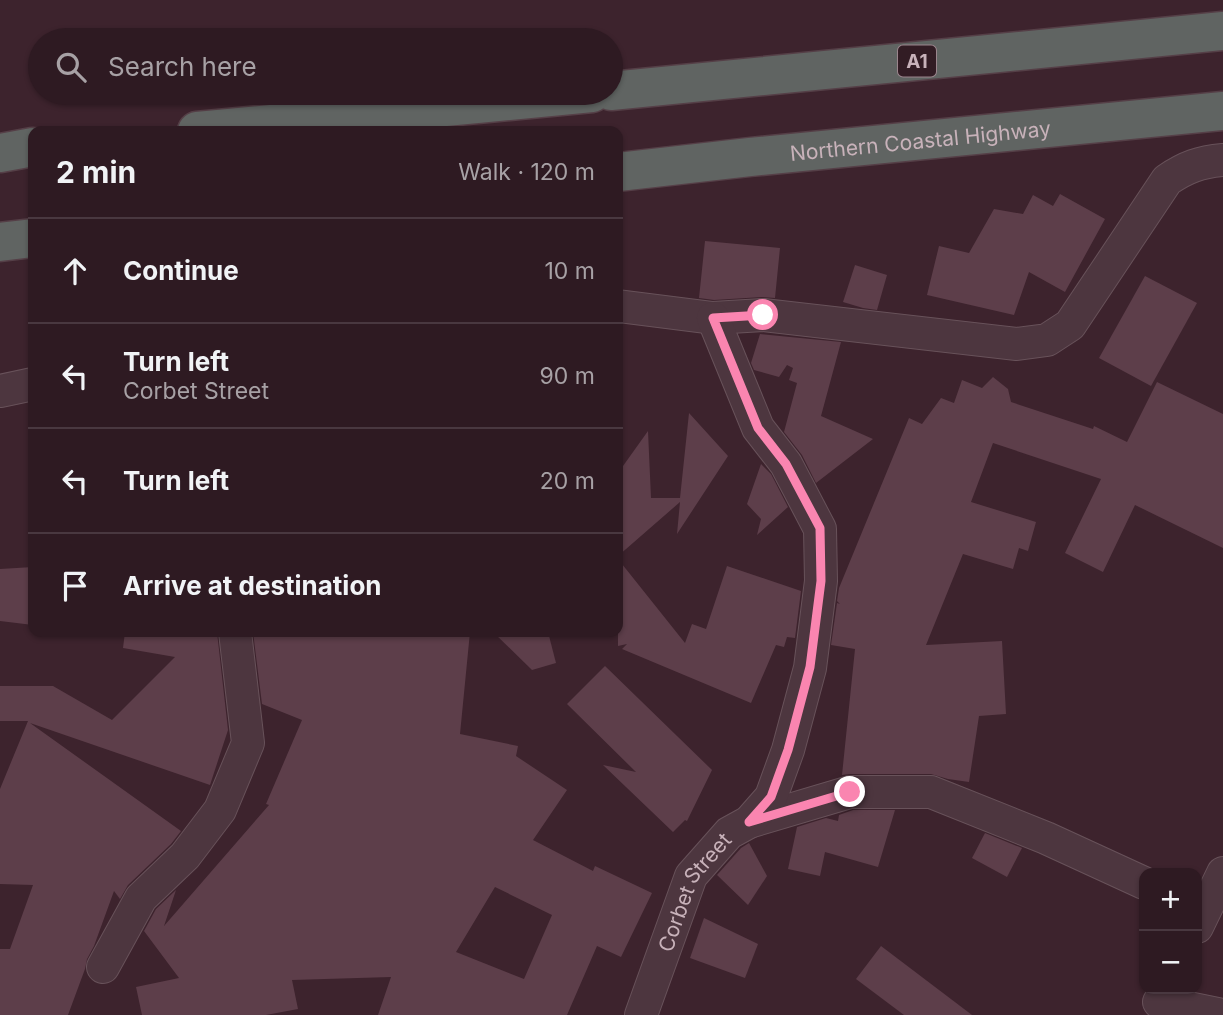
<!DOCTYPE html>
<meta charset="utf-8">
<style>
:root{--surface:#2e1a22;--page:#36232a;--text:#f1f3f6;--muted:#a7a1a5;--line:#493840}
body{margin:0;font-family:Inter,sans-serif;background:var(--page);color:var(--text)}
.controls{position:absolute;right:21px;bottom:21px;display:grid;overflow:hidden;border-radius:14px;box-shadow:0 2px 5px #0004}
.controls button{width:63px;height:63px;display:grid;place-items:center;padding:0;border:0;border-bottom:2px solid var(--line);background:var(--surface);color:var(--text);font:35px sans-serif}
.stop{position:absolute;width:21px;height:21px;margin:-16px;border:5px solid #fa85b0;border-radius:50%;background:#fff}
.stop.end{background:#fa85b0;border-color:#fff;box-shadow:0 2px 7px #0008}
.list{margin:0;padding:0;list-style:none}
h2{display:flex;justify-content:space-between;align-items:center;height:91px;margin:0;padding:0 28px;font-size:30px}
h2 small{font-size:23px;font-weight:400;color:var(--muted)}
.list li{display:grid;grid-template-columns:46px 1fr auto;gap:21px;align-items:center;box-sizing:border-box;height:105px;padding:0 28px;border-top:2px solid var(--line)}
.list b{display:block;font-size:26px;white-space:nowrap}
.list p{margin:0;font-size:23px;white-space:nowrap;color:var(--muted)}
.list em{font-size:23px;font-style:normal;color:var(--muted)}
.icon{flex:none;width:38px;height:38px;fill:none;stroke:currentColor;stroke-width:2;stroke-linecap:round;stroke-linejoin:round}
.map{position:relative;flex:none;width:1223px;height:1015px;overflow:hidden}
.search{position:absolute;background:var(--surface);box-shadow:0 2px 5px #0004;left:28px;top:28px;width:595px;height:77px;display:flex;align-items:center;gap:18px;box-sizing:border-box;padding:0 24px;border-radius:38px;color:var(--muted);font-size:26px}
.panel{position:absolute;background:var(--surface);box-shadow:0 2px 5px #0004;left:28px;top:126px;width:595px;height:511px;border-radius:14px}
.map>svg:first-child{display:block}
</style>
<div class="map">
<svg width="1223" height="1015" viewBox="0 0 1223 1015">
<rect width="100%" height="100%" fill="#3d232d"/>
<!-- building -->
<g fill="#5d3e4a" fill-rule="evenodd">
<path d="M1060 194 1105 219 1065 292 1029 272 1014 315 927 295 939 246 969 253 994 209 1023 214 1033 195 1053 206Z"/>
<path d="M705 241 780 248 775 298 762 297 714 300 699 298Z"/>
<path d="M855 265 887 275 877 310 863 308 843 302Z"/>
<path d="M1145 276 1197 303 1151 386 1099 358Z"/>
<path d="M760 334 841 342 821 416 873 439 816 483 802 455 784 432 797 383 789 380 793 368 787 365 779 377 754 370 751 363Z"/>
<path d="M993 377 1008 389 1011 402 1093 429 1094 426 1127 442 1157 382 1223 414V548L1135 505 1103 572 1065 553 1101 479 993 443 971 502 1036 522 1028 551 1019 548 1013 569 963 554 926 645 1002 641 1006 714 979 716 969 782 948 779 931 774H850L842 775 855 649 831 645 837 603 840 604 837 601 839 588 909 418 922 424 941 398 954 403 962 380 982 388Z"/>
<path d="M689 413 728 456 677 534 680 502 618 556V473L648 431 651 498H680Z"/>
<path d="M761 464 771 474 788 507 757 535 761 519 747 504Z"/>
<path d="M618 559 685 643 692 624 706 629 727 566 801 591 795 638 787 637 784 647 776 645 751 703 622 649 627 644 618 646Z"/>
<path d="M33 567V625L0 621V569Z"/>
<path d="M125 632H217L228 730 210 785 30 723 181 831 171 844 128 885 120 899 114 891 94 946 87 959 85 969 68 1015H0V949H10L33 885 0 884V789L28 721H0V686H53L112 720 175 657 123 648Z"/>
<path d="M253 632H470L460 734 518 746 516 756 567 790 533 840 593 871 595 866 652 893 621 957 597 946 567 1015H378L391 977 292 980 298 1009 266 1015H142L136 987 179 978 144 931 156 909 176 890 164 926 269 805 266 804 302 720 262 704ZM495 887 552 915 524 979 456 952Z"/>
<path d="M493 632H548L556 663 532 670Z"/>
<path d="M605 666 712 770 687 821 685 820 673 832 603 765 636 772 567 704Z"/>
<path d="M853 810H895L878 867 825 852 820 876 788 869 797 827 826 818 838 821 839 815Z"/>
<path d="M985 833 1022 848 1007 877 972 858Z"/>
<path d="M749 843 767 876 748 905 717 875 741 848Z"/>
<path d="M704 918 758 944 745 978 690 958Z"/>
<path d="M881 946 972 1015H904L856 979Z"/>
</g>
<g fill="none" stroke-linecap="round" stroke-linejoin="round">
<!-- minor casing -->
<g stroke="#68525a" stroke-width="34">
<g id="minor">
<path d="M618 306 713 318 763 315 1017 344 1047 340 1070 325 1167 180C1186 167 1200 162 1223 160"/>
<path d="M0 391 33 384"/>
<path d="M749 822 850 792H931L1046 838 1144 883"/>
<path d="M1197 927 1223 873"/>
<path d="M103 967 141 898 185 856 220 810 248 743 235 632"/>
<path d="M1159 1002 1222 1015"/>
<path id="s1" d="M641 1015 691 876 729 833 749 822 771 797 788 750 810 668 821 581 820 529 786 464 758 428 713 318"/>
</g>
</g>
<!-- trunk casing -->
<g stroke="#553f47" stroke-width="41">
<g id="trunk">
<path d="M611 91 1223 31"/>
<path d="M197 131 592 93"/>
<path d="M0 153 33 147"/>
<path id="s2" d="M618 172 750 157 1223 111"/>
<path d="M0 242 33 238"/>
</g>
</g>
<!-- minor -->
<use href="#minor" stroke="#4d363f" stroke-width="32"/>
<!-- trunk -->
<use href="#trunk" stroke="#606462" stroke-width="38"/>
</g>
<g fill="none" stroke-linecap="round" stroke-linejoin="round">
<!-- route -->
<path stroke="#fa85b0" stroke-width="9" d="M763 315 713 318 758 428 786 464 820 528 821 581 810 667 788 750 771 797 749 822 850 792"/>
</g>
<g text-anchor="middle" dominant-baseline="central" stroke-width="6" stroke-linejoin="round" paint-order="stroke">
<!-- shield labels -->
<rect fill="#321c24" stroke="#9b858d" stroke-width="2" x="898" y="45.5" width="38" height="31" rx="5"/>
<g font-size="19" font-weight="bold" fill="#c8b2ba">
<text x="917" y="61">A1</text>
</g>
<!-- street labels -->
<g font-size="21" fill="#c8b2ba" stroke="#321c24">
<text stroke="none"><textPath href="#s2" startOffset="304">Northern Coastal Highway</textPath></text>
<text stroke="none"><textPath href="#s1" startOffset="135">Corbet Street</textPath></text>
</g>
</g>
</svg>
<div class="controls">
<button>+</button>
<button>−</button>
</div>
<div class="stop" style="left:763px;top:315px"></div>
<div class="stop end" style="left:850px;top:792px"></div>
<div class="search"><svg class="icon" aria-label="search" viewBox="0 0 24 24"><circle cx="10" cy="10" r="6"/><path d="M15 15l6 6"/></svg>Search here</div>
<section class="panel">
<h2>2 min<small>Walk · 120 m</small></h2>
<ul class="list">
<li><svg class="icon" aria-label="ahead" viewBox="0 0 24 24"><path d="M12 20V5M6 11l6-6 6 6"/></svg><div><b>Continue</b></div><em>10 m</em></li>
<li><svg class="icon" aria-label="left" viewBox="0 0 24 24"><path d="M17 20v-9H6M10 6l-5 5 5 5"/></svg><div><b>Turn left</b><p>Corbet Street</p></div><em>90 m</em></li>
<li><svg class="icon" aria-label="left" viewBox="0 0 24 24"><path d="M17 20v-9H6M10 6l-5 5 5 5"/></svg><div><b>Turn left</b></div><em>20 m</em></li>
<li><svg class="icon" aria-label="arrive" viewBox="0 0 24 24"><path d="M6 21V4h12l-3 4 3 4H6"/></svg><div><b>Arrive at destination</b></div></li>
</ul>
</section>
</div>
